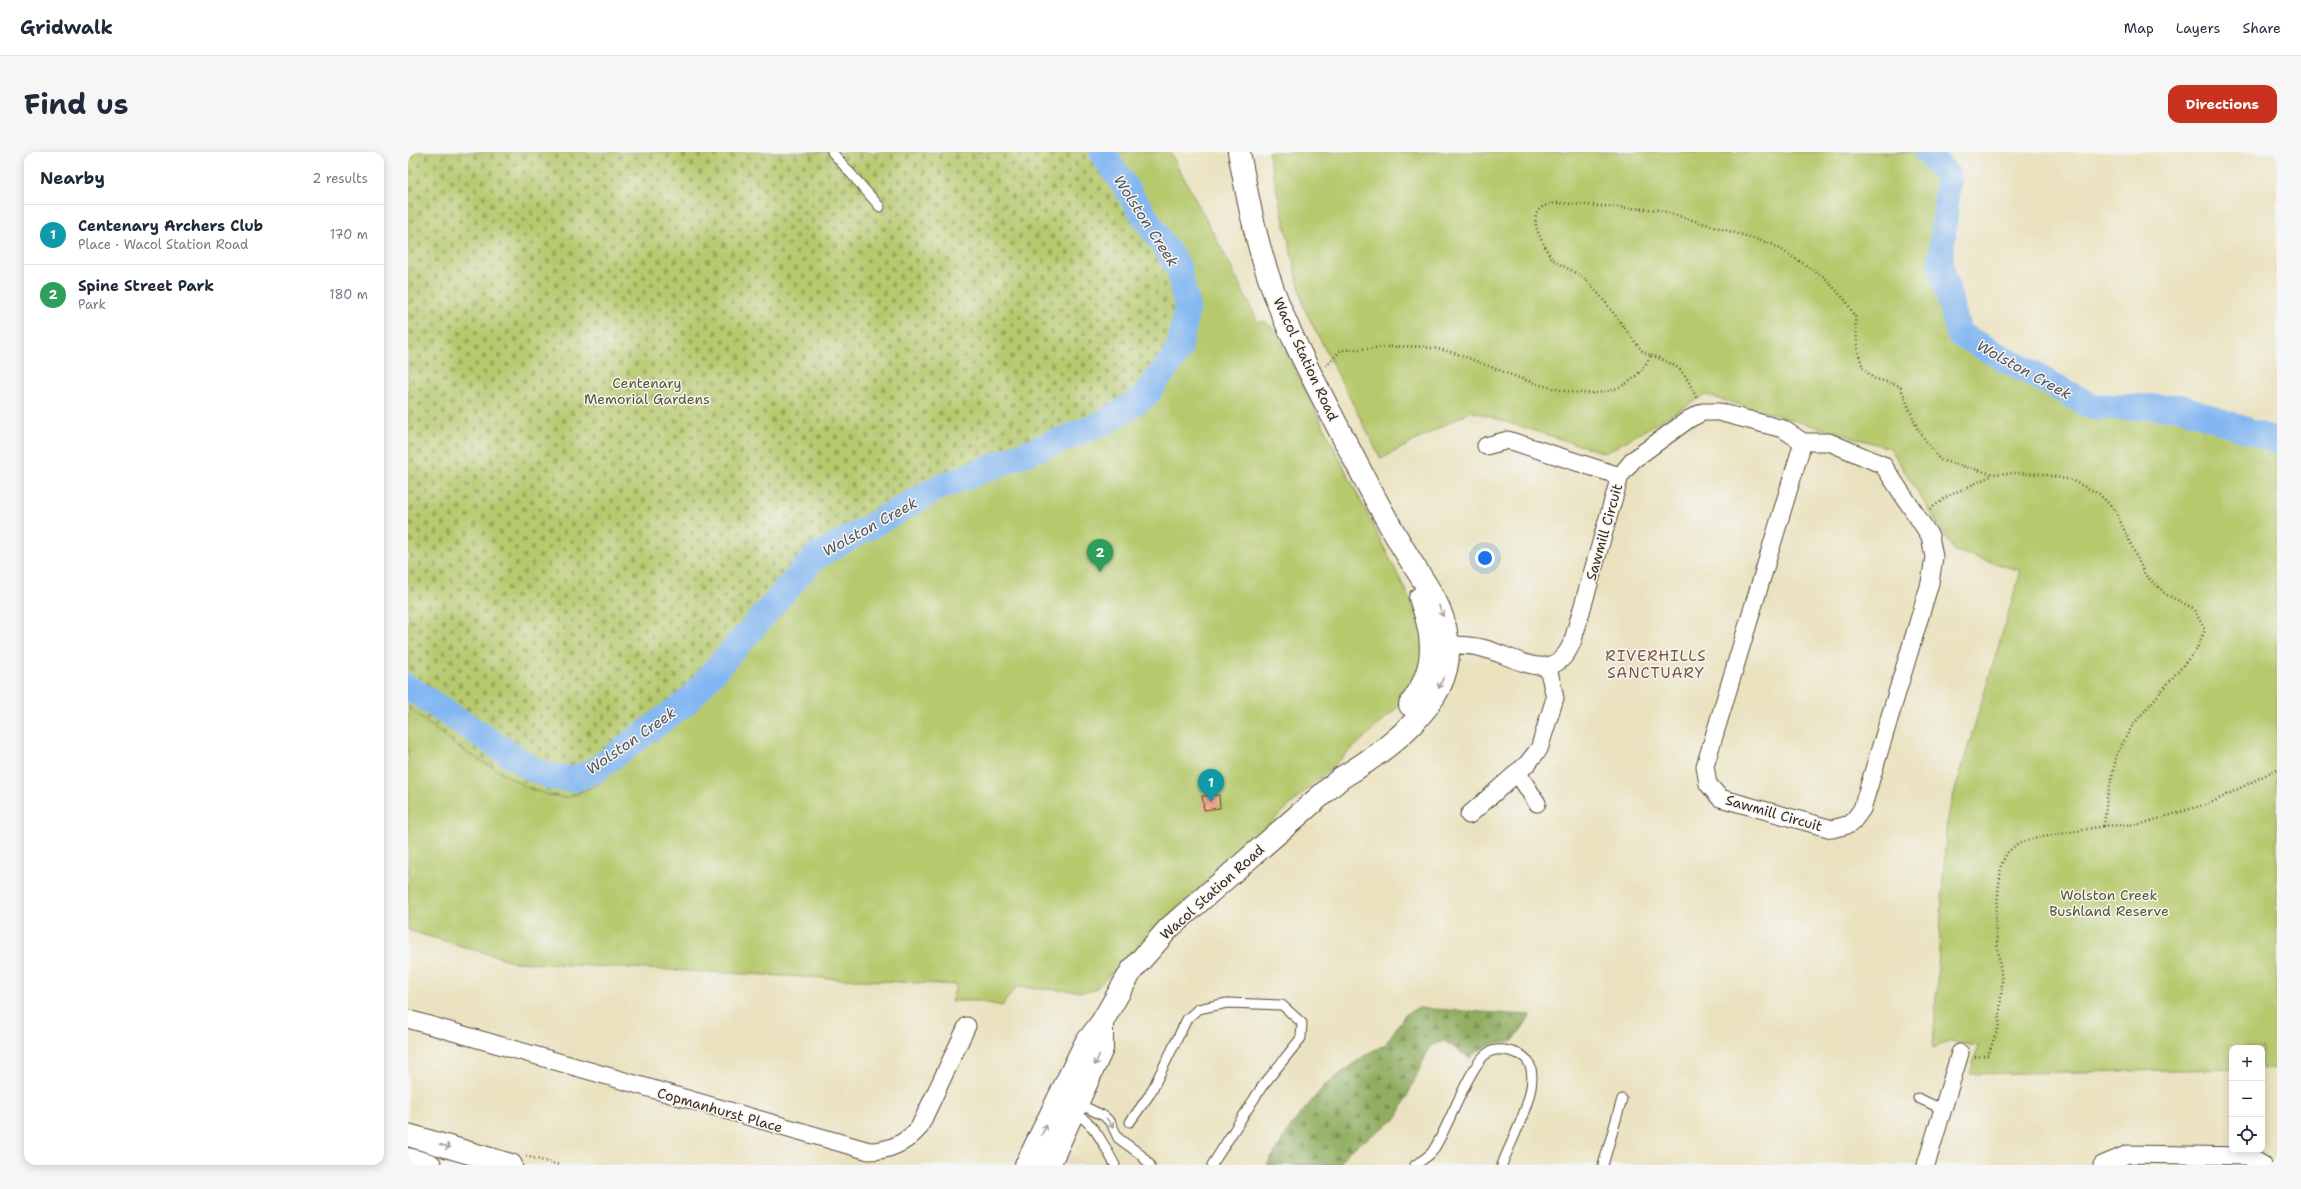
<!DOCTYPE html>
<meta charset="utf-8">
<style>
:root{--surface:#fff;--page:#f6f6f7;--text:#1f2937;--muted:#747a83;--line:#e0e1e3;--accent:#c8321e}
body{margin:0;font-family:"Shantell Sans",sans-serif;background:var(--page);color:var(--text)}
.controls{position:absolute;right:12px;bottom:12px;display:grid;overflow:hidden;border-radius:8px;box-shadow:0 2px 10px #0003}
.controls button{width:36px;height:36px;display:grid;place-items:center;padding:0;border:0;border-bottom:1px solid var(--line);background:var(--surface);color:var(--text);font:20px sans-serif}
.you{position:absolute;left:1077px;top:406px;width:14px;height:14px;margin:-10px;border:3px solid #fff;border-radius:50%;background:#1a73e8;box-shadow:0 0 0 6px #1a73e833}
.badge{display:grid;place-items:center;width:26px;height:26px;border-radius:50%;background:var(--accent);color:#fff;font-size:13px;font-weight:700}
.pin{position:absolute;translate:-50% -33px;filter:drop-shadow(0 1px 2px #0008)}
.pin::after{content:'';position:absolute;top:21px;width:14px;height:12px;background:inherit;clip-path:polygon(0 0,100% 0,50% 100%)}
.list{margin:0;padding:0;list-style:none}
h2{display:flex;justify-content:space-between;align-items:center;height:52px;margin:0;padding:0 16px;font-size:17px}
h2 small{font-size:13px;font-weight:400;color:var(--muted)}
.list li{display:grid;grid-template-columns:26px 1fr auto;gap:12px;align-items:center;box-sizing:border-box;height:60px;padding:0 16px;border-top:1px solid var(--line)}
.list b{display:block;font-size:15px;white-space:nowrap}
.list p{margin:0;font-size:13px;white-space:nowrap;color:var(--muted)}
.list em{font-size:13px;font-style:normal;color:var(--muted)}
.icon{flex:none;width:22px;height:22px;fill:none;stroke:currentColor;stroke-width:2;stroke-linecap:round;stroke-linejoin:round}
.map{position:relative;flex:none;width:1869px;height:1013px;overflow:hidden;border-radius:12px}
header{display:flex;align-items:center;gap:24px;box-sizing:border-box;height:56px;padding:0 20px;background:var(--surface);border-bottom:1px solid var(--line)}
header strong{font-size:19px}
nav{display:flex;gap:22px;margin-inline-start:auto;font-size:14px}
.intro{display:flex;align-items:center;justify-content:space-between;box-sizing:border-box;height:96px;padding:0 24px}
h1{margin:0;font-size:28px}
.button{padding:10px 18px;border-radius:12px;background:var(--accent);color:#fff;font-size:14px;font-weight:700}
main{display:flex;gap:24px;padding:0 24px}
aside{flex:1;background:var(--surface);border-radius:12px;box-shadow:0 2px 10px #0003}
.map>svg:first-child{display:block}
</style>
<header>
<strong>Gridwalk</strong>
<nav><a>Map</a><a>Layers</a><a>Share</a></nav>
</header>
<div class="intro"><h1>Find us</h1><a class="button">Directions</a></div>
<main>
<aside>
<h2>Nearby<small>2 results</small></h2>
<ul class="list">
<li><span class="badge" style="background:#0f9aa8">1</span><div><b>Centenary Archers Club</b><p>Place · Wacol Station Road</p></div><em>170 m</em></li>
<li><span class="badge" style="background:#2e9e5b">2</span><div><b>Spine Street Park</b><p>Park</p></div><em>180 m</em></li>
</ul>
</aside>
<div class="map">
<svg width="1869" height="1013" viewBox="0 0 1869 1013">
<defs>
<pattern id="forest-firs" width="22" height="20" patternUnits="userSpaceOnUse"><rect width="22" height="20" fill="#90ad60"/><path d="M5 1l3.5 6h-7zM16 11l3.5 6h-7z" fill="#778d4f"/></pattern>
<pattern id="cemetery-stones" width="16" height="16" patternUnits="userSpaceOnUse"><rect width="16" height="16" fill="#b6c96d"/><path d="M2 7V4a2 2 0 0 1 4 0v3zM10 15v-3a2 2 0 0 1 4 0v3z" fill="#95a359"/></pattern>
<pattern id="building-back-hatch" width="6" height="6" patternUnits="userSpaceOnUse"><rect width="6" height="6" fill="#f5a382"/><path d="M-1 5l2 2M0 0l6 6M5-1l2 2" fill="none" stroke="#c8856a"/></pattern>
</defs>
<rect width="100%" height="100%" fill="#f6f6f2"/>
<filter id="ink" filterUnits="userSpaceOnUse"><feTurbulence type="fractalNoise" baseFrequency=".025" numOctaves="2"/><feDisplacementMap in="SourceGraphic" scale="8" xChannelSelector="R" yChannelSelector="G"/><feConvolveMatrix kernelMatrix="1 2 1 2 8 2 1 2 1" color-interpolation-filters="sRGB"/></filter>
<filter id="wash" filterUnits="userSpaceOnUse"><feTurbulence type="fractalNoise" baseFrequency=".012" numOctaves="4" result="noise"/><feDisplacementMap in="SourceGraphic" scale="16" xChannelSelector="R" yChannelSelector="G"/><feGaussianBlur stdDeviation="0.9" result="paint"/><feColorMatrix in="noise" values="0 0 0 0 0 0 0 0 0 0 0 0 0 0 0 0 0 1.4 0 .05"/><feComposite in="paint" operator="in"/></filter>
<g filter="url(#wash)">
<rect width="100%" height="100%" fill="#eae2bf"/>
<!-- built -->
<path fill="#e6d6b7" d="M662 1002 677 1012 678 1013H656Z"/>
<!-- forest -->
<path fill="url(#forest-firs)" stroke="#666c3f" d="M1009 856 1123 863 1105 889C1087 890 1075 893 1062 906L1036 889 1022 894 989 966 941 999 931 1013H859L886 970 917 933 960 901 977 893 997 863Z"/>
<!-- cemetery -->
<path fill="url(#cemetery-stones)" stroke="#787a46" d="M0 0H703L767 93 781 119 786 144 780 179 773 200 762 210 754 226 740 232 726 248 686 277 663 291 597 320 559 332 534 343 505 351 431 387 377 436 327 485 315 516 257 571 237 594 190 633 158 646 141 643 120 636 49 595 0 555Z"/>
<!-- park -->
<g fill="#b6c96d" stroke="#787a46">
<path d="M703 0H762L817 103 850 170 857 169 867 178 1001 445C1006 455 1012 466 1015 477 1023 504 1007 535 990 555L807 721 686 838 677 840 608 835 594 854 570 849H543L549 833 107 810 0 778V555L49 595 120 636 141 643 158 646 189 633 237 594 257 571 315 516 327 485 377 436 431 387 460 367 597 320 663 291 686 277 726 248 740 232 754 226 762 210 773 200 780 179 786 144 781 119 767 93Z"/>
<path d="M860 0H1505L1532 28 1525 114 1545 192 1685 264 1774 263 1869 300V917H1854V896H1824V917L1562 922 1570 894 1541 890 1525 896 1539 665 1613 419 1547 399 1482 296 1298 243 1197 301 1063 259 973 307 896 156Z"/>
</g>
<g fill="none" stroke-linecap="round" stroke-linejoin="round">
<!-- river -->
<g stroke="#84b7f1" stroke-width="26">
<path d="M1519 0 1541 25 1532 111 1551 182 1685 255H1773L1869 289"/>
<path d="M0 535 123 616 143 625 166 627 186 619 280 549 406 406 528 337 698 270 737 244 771 198 779 155 770 115 694 0"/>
</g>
</g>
<g id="blocks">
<!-- building -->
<path fill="url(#building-back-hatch)" d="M811 643 812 656 796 658 794 644Z"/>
</g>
</g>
<g filter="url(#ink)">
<use href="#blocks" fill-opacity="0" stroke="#554636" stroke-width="1"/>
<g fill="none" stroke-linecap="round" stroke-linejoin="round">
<!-- service casing -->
<g stroke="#554636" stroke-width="11">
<g id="service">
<path d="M424 0 472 55"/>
<path d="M1510 946 1536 958"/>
<path d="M669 951 696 964 703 971 710 986 732 1002 742 1013"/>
<path d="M664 960C687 970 695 992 707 1013"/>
<path d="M722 970 742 942 779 867 790 857 819 851 874 853 894 871 893 886 853 936 804 1013"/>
<path d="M1007 1013C1013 1009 1020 1005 1024 1000 1040 978 1062 910 1081 900 1090 895 1102 899 1111 902 1145 917 1102 989 1094 1013"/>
<path d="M1195 1013 1214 947"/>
</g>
</g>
<!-- minor casing -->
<g stroke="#554636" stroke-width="19">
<g id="minor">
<path d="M1078 294 1100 288 1212 324"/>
<path d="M1028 494C1043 493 1059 492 1074 496 1108 504 1147 537 1165 488L1212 324 1225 308 1281 267 1295 260H1311L1375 277 1395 290H1421L1475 313 1522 384 1526 405 1522 431 1454 657 1443 672 1424 677 1312 646 1300 632 1297 614 1395 290"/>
<path d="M1109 620 1129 651"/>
<path d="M1061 663 1119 612 1131 597 1147 546 1140 515"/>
<path d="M0 867 461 999C480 999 498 991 511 976L559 874"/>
<path d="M1518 1013 1552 901"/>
<path d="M1694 1013 1720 1002 1840 1004 1855 1013"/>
</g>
</g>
<!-- secondary casing -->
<g stroke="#554636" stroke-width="24">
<g id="secondary">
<path d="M1002 553C1029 516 1027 487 1012 446"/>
<path d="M0 983 103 1013"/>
<path d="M0 1007 22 1013"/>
<path d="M618 1013 677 892 694 870 724 818 761 776 933 626C975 601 1042 553 1040 498 1039 456 1018 435 998 401 970 355 946 306 921 258 899 215 876 172 861 126 847 86 839 42 831 0"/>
<path d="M641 1013 694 897V870"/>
</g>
</g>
<!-- path -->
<g stroke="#554636" stroke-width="2.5" stroke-dasharray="1 3" stroke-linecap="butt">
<path d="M1243 203C1275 216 1274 216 1289 247"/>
<path d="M918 214 933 198C967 197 1006 190 1039 199 1097 215 1203 283 1243 203L1235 200C1217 178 1201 153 1182 132 1172 121 1159 117 1147 109 1142 105 1138 97 1135 91 1124 70 1122 53 1150 51L1251 58 1364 92 1416 125 1438 149 1447 165 1450 200 1455 216 1465 226 1492 234 1510 278 1532 308 1585 322 1609 321 1634 322 1663 328 1691 342 1707 358 1737 423 1759 443 1785 456 1797 478 1788 498 1724 574 1709 602 1699 646 1696 674 1733 672 1805 650 1869 617"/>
<path d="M1522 357 1540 344 1585 323"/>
<path d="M1567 905 1580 903 1591 873 1594 830 1587 773 1593 713 1599 701 1610 691 1624 687 1696 674"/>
<path d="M118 1004 151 1013"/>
</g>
<!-- service -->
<use href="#service" stroke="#fff" stroke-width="9"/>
<!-- minor -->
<use href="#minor" stroke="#fff" stroke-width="17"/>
<!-- secondary -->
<use href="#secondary" stroke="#fff" stroke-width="22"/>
</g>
<!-- one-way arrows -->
<defs><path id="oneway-shaft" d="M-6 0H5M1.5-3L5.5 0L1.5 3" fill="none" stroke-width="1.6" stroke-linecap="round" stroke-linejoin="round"/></defs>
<g stroke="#a79f9a">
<use href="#oneway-shaft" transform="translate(1033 459) rotate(70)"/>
<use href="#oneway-shaft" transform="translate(1033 531) rotate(113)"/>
<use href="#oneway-shaft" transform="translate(689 908) rotate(114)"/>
<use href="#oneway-shaft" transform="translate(702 971) rotate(54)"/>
<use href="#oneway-shaft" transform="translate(636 978) rotate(-64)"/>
<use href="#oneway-shaft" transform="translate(37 994) rotate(16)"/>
</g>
</g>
<g text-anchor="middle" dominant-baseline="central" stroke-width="3" stroke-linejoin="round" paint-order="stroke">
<!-- street labels -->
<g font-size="14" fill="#3b2a1e" stroke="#f6f6f2">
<text transform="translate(898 207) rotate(65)">Wacol Station Road</text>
<text transform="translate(1196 380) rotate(-74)">Sawmill Circuit</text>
<text transform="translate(1366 661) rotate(16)">Sawmill Circuit</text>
<text transform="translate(804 740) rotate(-42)">Wacol Station Road</text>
<text transform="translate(312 958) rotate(16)">Copmanhurst Place</text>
</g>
<!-- park labels -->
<g font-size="14" fill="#5a5232" stroke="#f6f6f2">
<text x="239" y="231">Centenary<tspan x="239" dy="16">Memorial Gardens</tspan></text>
<text x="1701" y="743">Wolston Creek<tspan x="1701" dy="16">Bushland Reserve</tspan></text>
</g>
<!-- water labels -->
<g font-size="15" font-style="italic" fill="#51545d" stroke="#f6f6f2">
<text transform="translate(738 69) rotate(57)">Wolston Creek</text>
<text transform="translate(1616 218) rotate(29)">Wolston Creek</text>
<text transform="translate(462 375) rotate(-29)">Wolston Creek</text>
<text transform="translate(223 589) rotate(-35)">Wolston Creek</text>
</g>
<!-- neighbourhood labels -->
<g font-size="15" letter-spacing="1" fill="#7c5441" stroke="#f6f6f2">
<text x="1248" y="504">RIVERHILLS<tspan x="1248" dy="17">SANCTUARY</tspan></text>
</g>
</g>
</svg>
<div class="controls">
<button>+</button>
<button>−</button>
<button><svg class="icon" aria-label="locate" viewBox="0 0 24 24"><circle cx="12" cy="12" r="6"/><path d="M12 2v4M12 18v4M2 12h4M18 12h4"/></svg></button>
</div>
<div class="you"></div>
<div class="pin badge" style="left:803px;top:650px;background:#0f9aa8">1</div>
<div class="pin badge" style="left:692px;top:420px;background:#2e9e5b">2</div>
</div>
</main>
